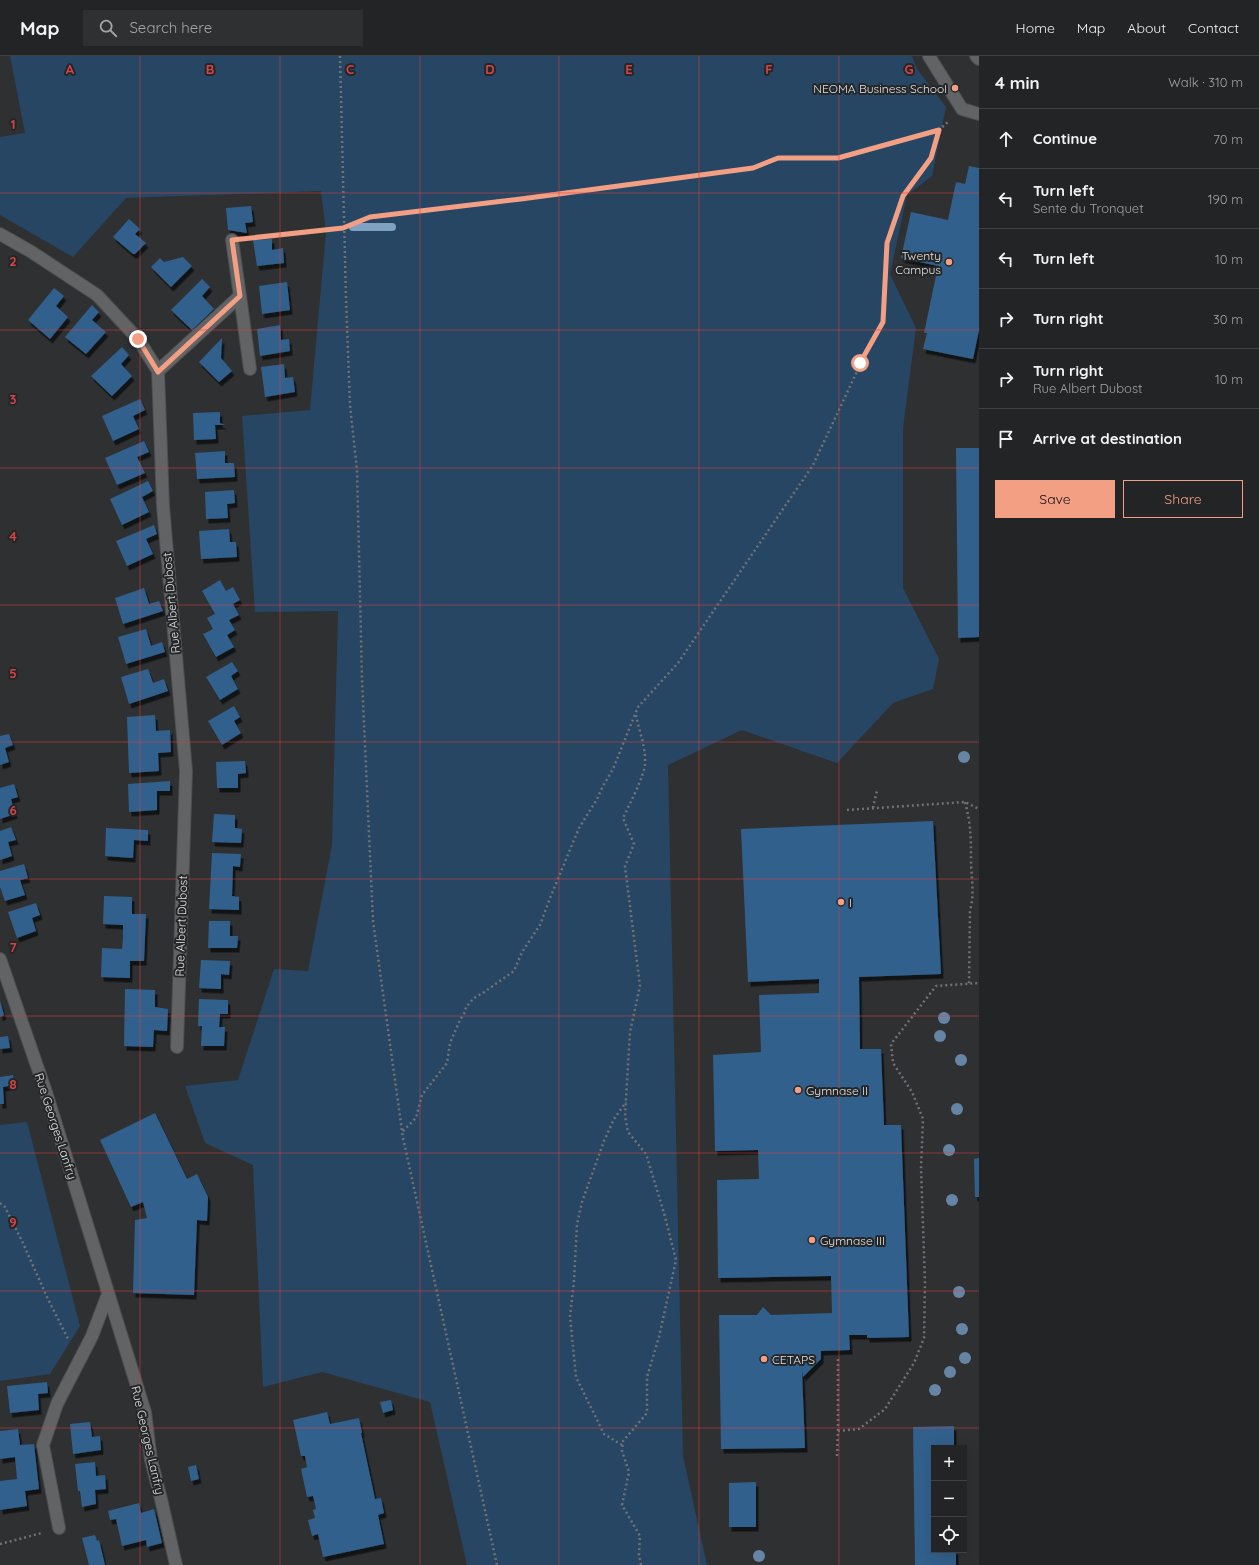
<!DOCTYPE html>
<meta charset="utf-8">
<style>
:root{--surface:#222426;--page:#2e3032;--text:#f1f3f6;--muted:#a2a4a7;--line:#3f4143;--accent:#f39f84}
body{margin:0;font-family:Quicksand,sans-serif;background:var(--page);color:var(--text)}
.controls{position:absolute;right:12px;bottom:12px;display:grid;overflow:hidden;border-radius:0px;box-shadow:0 4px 16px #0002}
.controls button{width:36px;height:36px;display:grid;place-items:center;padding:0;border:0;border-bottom:1px solid var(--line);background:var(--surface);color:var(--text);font:20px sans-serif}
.stop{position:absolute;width:12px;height:12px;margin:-9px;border:3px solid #f39f84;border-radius:50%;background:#fff}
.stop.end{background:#f39f84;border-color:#fff;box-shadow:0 1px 4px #0008}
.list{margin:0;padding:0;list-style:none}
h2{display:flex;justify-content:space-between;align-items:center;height:52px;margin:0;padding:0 16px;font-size:17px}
h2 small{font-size:13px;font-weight:400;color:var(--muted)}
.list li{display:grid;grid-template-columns:26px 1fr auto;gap:12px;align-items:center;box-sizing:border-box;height:60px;padding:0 16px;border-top:1px solid var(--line)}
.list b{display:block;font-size:15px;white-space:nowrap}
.list p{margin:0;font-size:13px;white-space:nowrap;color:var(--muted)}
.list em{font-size:13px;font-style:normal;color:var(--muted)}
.actions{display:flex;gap:8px;padding:12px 16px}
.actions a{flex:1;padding:9px 0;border:1px solid var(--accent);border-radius:0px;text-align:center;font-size:14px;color:var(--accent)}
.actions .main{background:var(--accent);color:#111}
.icon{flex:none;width:22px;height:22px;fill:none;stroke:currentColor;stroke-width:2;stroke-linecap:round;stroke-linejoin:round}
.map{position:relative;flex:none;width:979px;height:1509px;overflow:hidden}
header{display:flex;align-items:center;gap:24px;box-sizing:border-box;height:56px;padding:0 20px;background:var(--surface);border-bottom:1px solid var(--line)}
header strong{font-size:19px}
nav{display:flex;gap:22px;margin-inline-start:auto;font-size:14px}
.search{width:280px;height:36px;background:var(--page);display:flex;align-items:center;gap:10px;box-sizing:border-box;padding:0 14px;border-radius:0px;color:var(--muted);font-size:15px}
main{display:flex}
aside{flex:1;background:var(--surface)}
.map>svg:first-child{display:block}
</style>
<header>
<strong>Map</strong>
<div class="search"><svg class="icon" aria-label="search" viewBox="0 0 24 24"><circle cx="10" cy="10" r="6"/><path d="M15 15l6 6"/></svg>Search here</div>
<nav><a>Home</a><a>Map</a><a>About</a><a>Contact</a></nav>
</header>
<main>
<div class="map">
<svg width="979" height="1509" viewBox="0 0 979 1509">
<defs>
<filter id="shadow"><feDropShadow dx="2.5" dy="4.5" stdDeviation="0" flood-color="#0009"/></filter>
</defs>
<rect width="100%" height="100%" fill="#2e3032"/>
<!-- green -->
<g fill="#274663">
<path d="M10 0H912L917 13 946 51 932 120 907 139 890 218 916 272 903 372V532L939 603 933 633 893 647 837 707 742 674 668 709 683 1400 707 1509H467L430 1346 322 1316 263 1331 253 1109 205 1087 185 1030 238 1024 274 913 308 915 332 789 338 555 255 556 242 360 310 354 326 176 321 135 126 142 73 201 0 159V81L25 77Z"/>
<path d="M27 1066 80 1270 50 1318 0 1325V1069Z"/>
</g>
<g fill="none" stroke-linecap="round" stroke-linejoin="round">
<!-- stream -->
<path stroke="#7fa1c2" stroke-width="8" d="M353 171H392"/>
</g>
<!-- building -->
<g fill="#30608c" filter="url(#shadow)">
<path d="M969 110 979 112V274L973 303 923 293 927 277H924L938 210 901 202 911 156 948 164 956 126 965 128Z"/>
<path d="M251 150 253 166 245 167 247 177 228 174 226 152Z"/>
<path d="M129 163 140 173 135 178 146 187 135 198H133L113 181Z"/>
<path d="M272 183V194L283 192 284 207 257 210 253 184Z"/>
<path d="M183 201 192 210 171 231 151 211 160 202 164 206Z"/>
<path d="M202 223 210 231 202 240 214 253 192 274 171 254Z"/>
<path d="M287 226 290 254 262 258 259 230Z"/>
<path d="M54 232 64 240 56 250 68 261 50 283 28 264Z"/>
<path d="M92 249 99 256 92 264 106 276 86 298 65 281Z"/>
<path d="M280 269 281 284 289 283 290 295 260 300 257 273Z"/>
<path d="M222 282 221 302 232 315 219 326 199 306Z"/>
<path d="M122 291 129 299 121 308 132 320 112 340 91 320Z"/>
<path d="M284 308 285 322 293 321 295 336 265 341 261 311Z"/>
<path d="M140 343 145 354 133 360 139 373 113 385 102 360Z"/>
<path d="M220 356V367L225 369H215L216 383 194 384 193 357Z"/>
<path d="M144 385 149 396 137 401 145 417 117 429 105 402Z"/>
<path d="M956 392H979V581L958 582Z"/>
<path d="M225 395V407H234L235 421 197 423 195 397Z"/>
<path d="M148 425 153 435 142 441 149 456 122 469 110 443Z"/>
<path d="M234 434 235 447 227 448 228 462 206 463 205 436Z"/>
<path d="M154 469 157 478 146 483 153 498 127 510 116 485Z"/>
<path d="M229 473 230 486H236L237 501 201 503 199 475Z"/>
<path d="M220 524 226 535 233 531 240 544 233 548 239 559 229 564 235 574 227 579 234 591 216 601 203 578 213 573 207 562 215 558 202 535Z"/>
<path d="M144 532 149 548 159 545 163 555 123 568 115 542Z"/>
<path d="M146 573 151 590 162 586 165 596 126 608 118 581Z"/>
<path d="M232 606 238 615 231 620 238 633 220 644 206 621Z"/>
<path d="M148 613 153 627 164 623 168 635 129 648 121 621Z"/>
<path d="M234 650 240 661 234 665 241 677 222 689 208 665Z"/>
<path d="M155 659 156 675 170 674 171 696 158 697 159 715 129 717 127 661Z"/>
<path d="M9 678 13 689 5 692 9 706 0 709V680Z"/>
<path d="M245 705 246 717 238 718V732H217L216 706Z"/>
<path d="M170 725V735H157V754L129 756 128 728Z"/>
<path d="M14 728 18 741 11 743 15 758 0 763V732Z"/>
<path d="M214 758 235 759V772L242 773 241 787 212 786Z"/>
<path d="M933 765 941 918 859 921 860 993H881L884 1069H901L909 1281 867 1282V1279H849L850 1294 821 1295V1303L803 1321 802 1315 805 1392 721 1393 719 1259H757L763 1251 771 1259 832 1257 831 1220 718 1222 717 1124 759 1123 758 1094 715 1095 713 999 761 996 759 939 819 937V923L748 926 741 773Z"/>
<path d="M11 771 16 784 8 786 12 800 0 804V775Z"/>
<path d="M106 772 148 774V785L134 784 133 802 105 800Z"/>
<path d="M212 797 241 798 240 811 233 810 232 840 239 841V854L209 853Z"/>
<path d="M24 808 28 822 20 824 25 839 5 845 0 831V815Z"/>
<path d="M104 840 132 841V858H146L144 905H130V922L101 921 102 892 122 893 123 882V869L103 868Z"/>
<path d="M36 847 40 859 32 862 36 875 17 882 8 856Z"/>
<path d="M209 865H230V880H238L237 892H208Z"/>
<path d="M201 904 230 905 229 919 221 918V933L199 932Z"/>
<path d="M125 933 155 934V951L168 953 167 975 154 974 153 991 124 990Z"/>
<path d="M199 943 228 944V958H220L219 971H225L224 990H201L202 970H198Z"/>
<path d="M0 945 4 959 0 961Z"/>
<path d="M8 980 10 992 0 993V981Z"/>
<path d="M13 1019 14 1029 3 1031 4 1048H0V1021Z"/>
<path d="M155 1057 187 1123 197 1118 208 1141 207 1165 197 1164 194 1239 133 1237 135 1164 147 1162 143 1146 131 1151 100 1084Z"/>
<path d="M979 1102V1141H975L974 1103Z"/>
<path d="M47 1326 48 1337 38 1338 39 1354 10 1357 7 1330Z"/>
<path d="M391 1344 393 1354 383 1357 380 1346Z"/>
<path d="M327 1356 330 1368 359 1362 362 1377H361L375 1443 381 1442 384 1457 378 1459 384 1488 323 1501 318 1478 312 1480 308 1464 315 1462 313 1454 316 1453 313 1440 307 1441 301 1413 307 1411 305 1400H301L293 1364Z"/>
<path d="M90 1366 92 1381 100 1380 101 1394 73 1398 70 1368Z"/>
<path d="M954 1370V1392H934V1494H956V1509H915L913 1371Z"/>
<path d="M18 1373 20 1389 34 1388 39 1433 25 1435 27 1450 0 1454V1425L17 1423 15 1401 0 1403V1375Z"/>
<path d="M95 1406 96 1420 105 1419 106 1433 95 1434 96 1448 82 1451 80 1435H78L75 1408Z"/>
<path d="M196 1409 199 1423 191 1425 188 1411Z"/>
<path d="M756 1426V1471H729V1427Z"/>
<path d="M139 1447 141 1457 154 1453 162 1487 147 1491 146 1484 122 1490 116 1463 110 1464 108 1455Z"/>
<path d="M95 1479 97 1485 99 1484 105 1509H89L82 1482Z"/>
</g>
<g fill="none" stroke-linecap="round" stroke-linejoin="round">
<!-- service casing -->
<g stroke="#4b4d4f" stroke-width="14">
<path id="service" d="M976 0 979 3"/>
</g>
<!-- minor casing -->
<g stroke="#4b4d4f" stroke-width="14">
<g id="minor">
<path d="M929 0 962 53 979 58"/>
<path d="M0 178 30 195 97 239 138 283 158 315 163 450 186 715 177 991"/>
<path d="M240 240 250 313"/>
<path d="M158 315 240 240 232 184"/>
<path d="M0 903 46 1036 145 1356 151 1404 161 1443 176 1509"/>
<path d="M59 1472 43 1389 57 1348 92 1280 108 1238"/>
</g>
</g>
<!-- path -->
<g stroke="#707274" stroke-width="2.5" stroke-dasharray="2 3" stroke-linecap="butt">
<path d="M340 0 346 243 350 349 357 414 362 623 373 865 403 1082 497 1509"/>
<path d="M250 182 343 172 370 161 753 112 778 102H838L939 74 948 66"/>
<path d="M636 659C639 675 646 691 645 708 644 721 629 749 623 762L634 788 625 810 640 930 630 976 625 1060 628 1076 646 1098 664 1157 676 1204 659 1281 647 1321V1357L623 1385 622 1395 629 1416 622 1449 640 1480 639 1499 641 1509"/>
<path d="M965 746C971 768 971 782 971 804 971 821 975 837 970 854L969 928"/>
<path d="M873 752 877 734"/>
<path d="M847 754 965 746 979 753"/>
<path d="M403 1075 416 1062 422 1039 447 1007 450 987 460 964 465 956 466 951 474 942 483 937 514 915 522 896 540 869 550 842 579 772 597 743 603 730 613 713 638 651 678 607 813 409 861 307 883 267 887 187 903 140 931 102 939 74"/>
<path d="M0 1147 5 1151 22 1185 47 1241 68 1283"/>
<path d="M838 1375V1301"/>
<path d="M622 1389 604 1378 576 1321 570 1260 574 1225 577 1168 582 1146 604 1085 614 1063 626 1046"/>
<path d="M837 1400 838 1375 859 1373 885 1353 914 1307 924 1282 925 1227 921 1112 923 1063 912 1036 893 1007 891 988 936 930 979 927"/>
<path d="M0 1488 42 1477"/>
</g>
<!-- service -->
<use href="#service" stroke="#616365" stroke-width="12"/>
<!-- minor -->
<use href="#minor" stroke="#616365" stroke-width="12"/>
</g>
<!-- trees -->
<g fill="#6684a3">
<circle cx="964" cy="701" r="6"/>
<circle cx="944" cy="962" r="6"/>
<circle cx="940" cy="980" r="6"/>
<circle cx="961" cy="1004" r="6"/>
<circle cx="957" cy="1053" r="6"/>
<circle cx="949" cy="1094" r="6"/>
<circle cx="952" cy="1144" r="6"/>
<circle cx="959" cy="1236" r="6"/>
<circle cx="962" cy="1273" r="6"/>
<circle cx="965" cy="1302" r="6"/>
<circle cx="950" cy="1316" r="6"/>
<circle cx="935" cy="1334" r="6"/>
<circle cx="759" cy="1500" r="6"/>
</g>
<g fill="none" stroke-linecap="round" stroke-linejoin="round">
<!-- route -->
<path stroke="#f39f84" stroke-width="5" d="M138 283 158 316 240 240 232 184 343 172 370 161 521 143 753 112 778 102H838L939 74 931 102 903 140 887 187 883 266 860 307"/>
</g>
<!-- grid -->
<path fill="none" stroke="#d84444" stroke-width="1" stroke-opacity="0.55" d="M140 0V1509M280 0V1509M420 0V1509M559 0V1509M699 0V1509M839 0V1509M0 137H979M0 274H979M0 412H979M0 549H979M0 686H979M0 823H979M0 960H979M0 1097H979M0 1235H979M0 1372H979"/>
<!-- markers -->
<g fill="#f39f84" stroke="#242628" stroke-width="1.5">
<circle cx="955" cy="32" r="4"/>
<circle cx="949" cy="206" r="4"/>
<circle cx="841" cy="846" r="4"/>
<circle cx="798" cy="1034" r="4"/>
<circle cx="812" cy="1184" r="4"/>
<circle cx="764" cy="1303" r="4"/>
</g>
<g text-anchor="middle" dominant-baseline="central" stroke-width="4" stroke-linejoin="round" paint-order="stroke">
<!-- poi labels -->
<g font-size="12" fill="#e3e4e5" stroke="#242628" text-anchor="start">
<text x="947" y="32" text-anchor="end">NEOMA Business School</text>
<text x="941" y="199" text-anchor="end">Twenty<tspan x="941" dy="14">Campus</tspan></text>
<text x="849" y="846">I</text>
<text x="806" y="1034">Gymnase II</text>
<text x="820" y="1184">Gymnase III</text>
<text x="772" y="1303">CETAPS</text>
</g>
<!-- street labels -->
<g font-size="12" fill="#e3e4e5" stroke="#242628">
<text transform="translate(171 547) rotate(-95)">Rue Albert Dubost</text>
<text transform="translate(181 870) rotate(-88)">Rue Albert Dubost</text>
<text transform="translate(56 1070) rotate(72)">Rue Georges Lanfry</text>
<text transform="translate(148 1384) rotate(77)">Rue Georges Lanfry</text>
</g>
</g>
<g font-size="13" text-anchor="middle" font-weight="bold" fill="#d84444" stroke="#242628" stroke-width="4" stroke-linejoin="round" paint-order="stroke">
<text x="70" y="18">A</text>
<text x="210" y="18">B</text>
<text x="350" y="18">C</text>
<text x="490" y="18">D</text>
<text x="629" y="18">E</text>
<text x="769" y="18">F</text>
<text x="909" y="18">G</text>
<text x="13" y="73">1</text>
<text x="13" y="210">2</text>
<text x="13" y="348">3</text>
<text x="13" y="485">4</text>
<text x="13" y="622">5</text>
<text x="13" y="759">6</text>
<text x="13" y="896">7</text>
<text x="13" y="1033">8</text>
<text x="13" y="1171">9</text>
</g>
</svg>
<div class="controls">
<button>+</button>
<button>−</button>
<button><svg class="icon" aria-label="locate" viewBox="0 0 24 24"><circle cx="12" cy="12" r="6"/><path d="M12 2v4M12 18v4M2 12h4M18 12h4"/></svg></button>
</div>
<div class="stop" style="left:860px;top:307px"></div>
<div class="stop end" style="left:138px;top:283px"></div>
</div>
<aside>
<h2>4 min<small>Walk · 310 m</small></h2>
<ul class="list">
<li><svg class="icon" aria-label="ahead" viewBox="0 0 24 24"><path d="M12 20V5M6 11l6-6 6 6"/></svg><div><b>Continue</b></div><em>70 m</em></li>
<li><svg class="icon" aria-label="left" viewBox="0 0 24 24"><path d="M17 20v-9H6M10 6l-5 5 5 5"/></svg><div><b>Turn left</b><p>Sente du Tronquet</p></div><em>190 m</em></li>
<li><svg class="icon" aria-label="left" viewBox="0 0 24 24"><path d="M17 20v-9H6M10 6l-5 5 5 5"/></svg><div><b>Turn left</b></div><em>10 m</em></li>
<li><svg class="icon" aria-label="right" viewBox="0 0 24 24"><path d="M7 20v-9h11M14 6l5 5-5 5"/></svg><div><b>Turn right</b></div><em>30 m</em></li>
<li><svg class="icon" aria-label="right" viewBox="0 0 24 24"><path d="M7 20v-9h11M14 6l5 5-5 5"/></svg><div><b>Turn right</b><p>Rue Albert Dubost</p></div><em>10 m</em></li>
<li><svg class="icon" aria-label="arrive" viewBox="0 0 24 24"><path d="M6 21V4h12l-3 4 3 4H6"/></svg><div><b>Arrive at destination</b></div></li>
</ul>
<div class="actions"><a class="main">Save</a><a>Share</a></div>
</aside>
</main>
